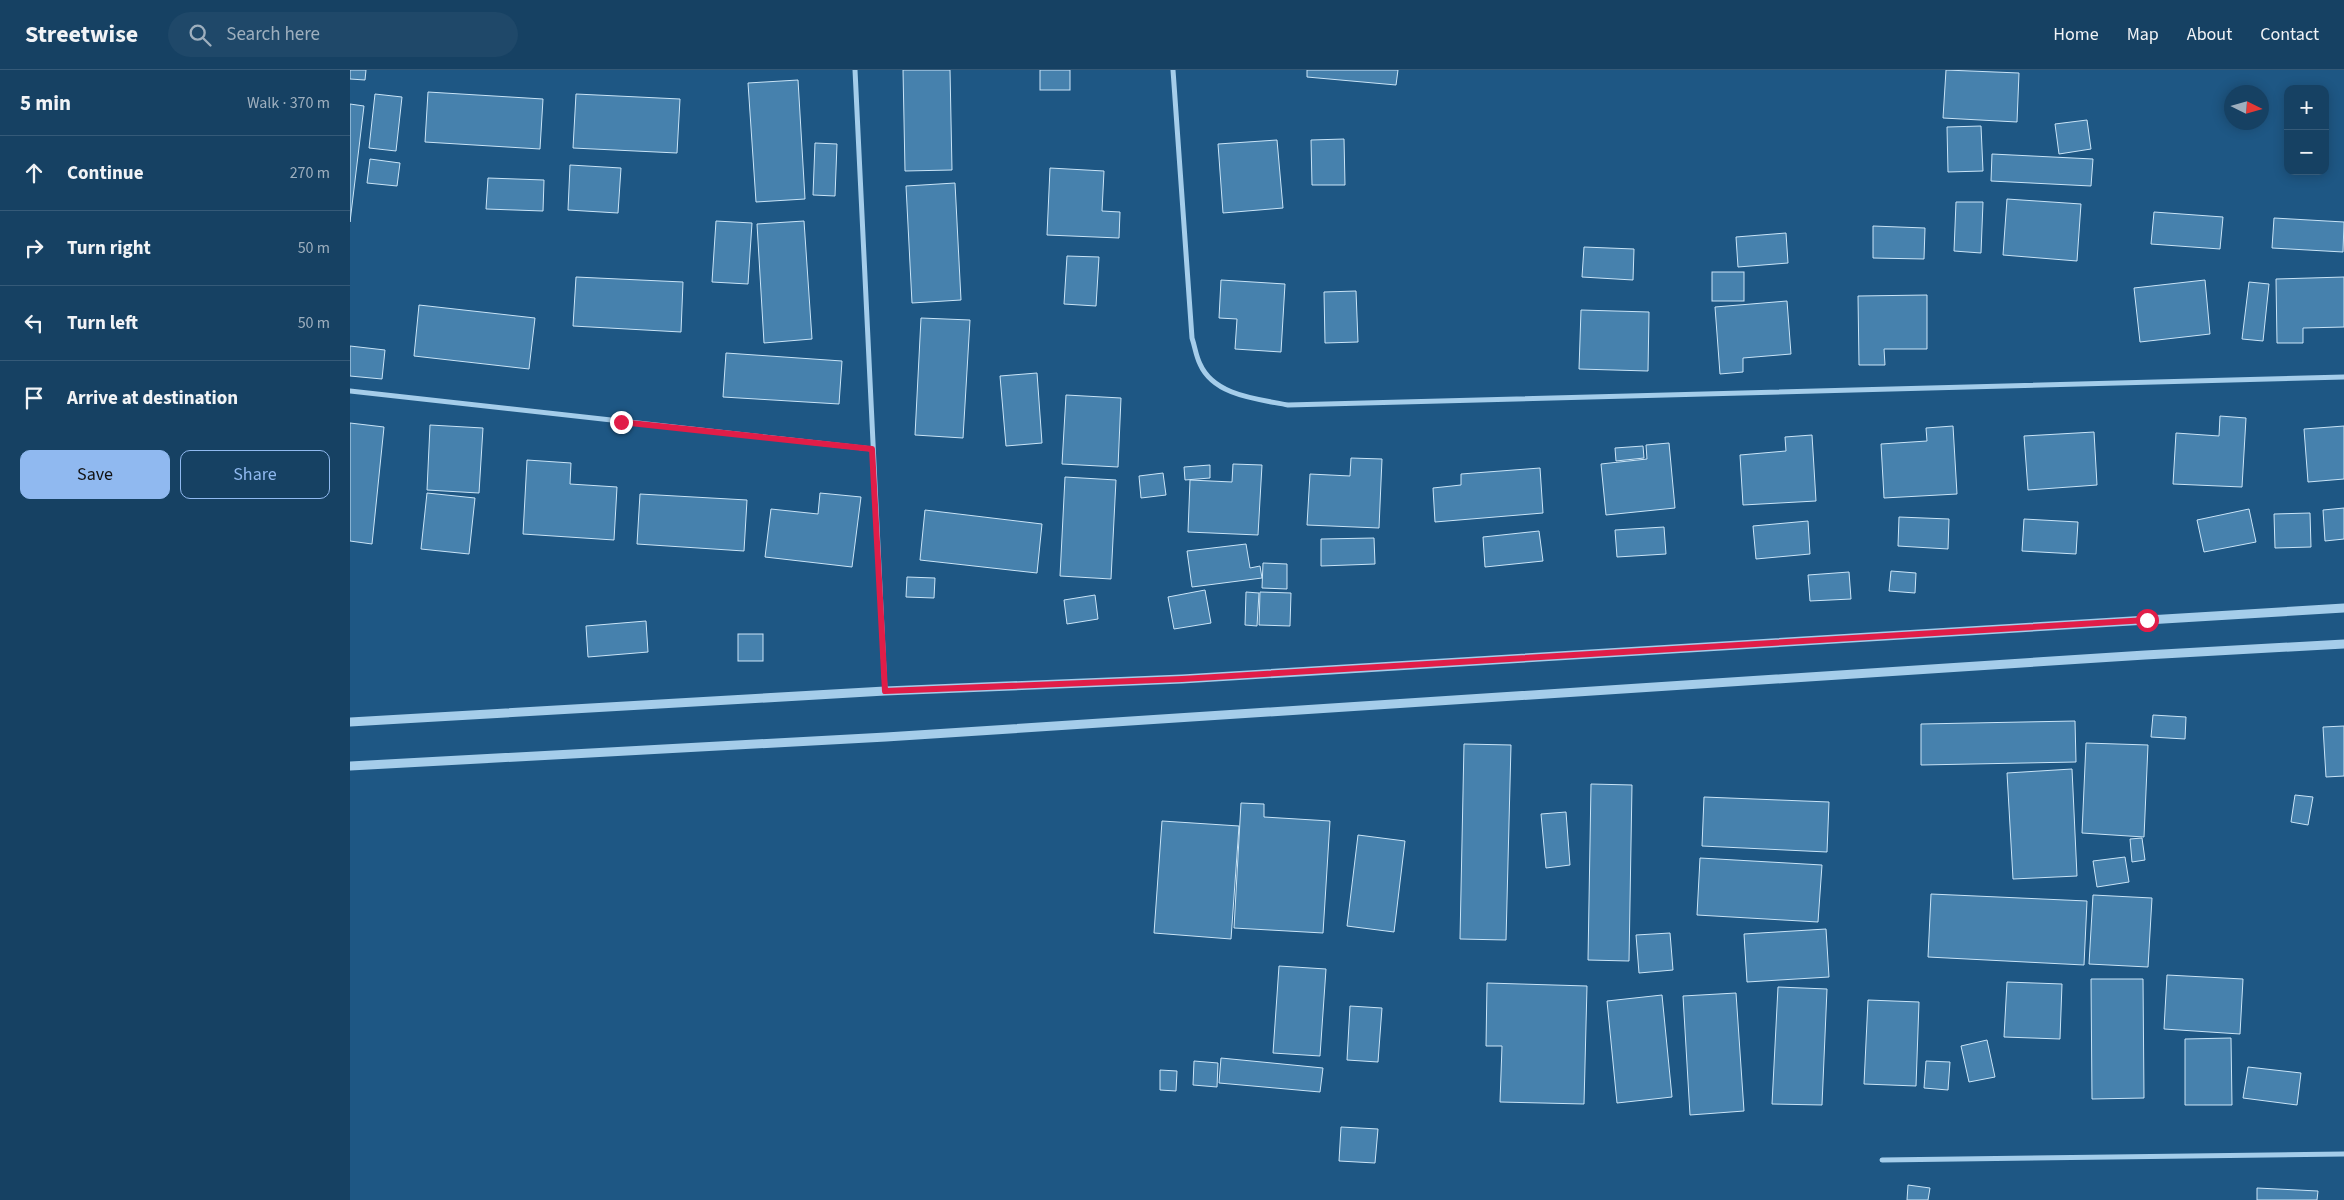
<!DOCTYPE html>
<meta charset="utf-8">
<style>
:root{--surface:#164163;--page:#1f4869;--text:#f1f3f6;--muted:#9eafbe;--line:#355a78;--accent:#90b9f0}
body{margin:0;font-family:"Source Sans 3",sans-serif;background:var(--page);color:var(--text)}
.controls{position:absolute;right:15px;top:15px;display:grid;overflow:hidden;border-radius:10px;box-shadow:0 2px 12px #0003}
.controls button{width:45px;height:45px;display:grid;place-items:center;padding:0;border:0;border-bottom:1px solid var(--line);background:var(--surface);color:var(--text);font:25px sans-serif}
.compass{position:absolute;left:1874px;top:15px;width:45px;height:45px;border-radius:50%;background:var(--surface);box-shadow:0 2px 12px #0003;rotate:95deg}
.stop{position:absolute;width:15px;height:15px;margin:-11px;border:4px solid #e11d48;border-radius:50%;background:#fff}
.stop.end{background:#e11d48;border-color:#fff;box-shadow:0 1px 5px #0008}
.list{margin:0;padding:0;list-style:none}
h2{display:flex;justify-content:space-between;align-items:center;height:65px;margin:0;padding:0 20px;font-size:21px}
h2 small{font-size:16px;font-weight:400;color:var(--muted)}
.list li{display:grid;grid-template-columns:32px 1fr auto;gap:15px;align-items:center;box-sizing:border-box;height:75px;padding:0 20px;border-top:1px solid var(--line)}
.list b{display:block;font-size:19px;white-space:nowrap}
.list em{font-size:16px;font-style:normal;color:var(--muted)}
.actions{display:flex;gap:10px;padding:15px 20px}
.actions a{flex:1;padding:11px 0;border:1px solid var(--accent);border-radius:10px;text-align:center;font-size:18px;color:var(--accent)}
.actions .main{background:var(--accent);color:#111}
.icon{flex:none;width:28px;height:28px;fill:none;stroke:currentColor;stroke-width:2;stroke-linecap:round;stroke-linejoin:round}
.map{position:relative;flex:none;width:1994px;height:1130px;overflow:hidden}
header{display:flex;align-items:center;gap:30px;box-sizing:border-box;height:70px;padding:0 25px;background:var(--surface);border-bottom:1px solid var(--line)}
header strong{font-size:24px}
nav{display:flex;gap:28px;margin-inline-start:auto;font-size:18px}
.search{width:350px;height:45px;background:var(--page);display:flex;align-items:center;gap:12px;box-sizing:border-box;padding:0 18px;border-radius:28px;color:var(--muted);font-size:19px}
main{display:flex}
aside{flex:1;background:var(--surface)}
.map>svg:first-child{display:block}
</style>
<header>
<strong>Streetwise</strong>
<div class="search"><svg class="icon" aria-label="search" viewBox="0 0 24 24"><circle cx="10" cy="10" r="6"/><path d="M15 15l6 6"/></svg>Search here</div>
<nav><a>Home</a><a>Map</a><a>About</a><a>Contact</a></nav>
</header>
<main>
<aside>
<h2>5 min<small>Walk · 370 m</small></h2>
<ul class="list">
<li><svg class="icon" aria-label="ahead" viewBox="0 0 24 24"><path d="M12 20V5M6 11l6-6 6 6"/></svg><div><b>Continue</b></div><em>270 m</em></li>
<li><svg class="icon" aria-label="right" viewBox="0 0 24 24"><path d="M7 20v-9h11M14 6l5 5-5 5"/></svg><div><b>Turn right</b></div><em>50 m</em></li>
<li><svg class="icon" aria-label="left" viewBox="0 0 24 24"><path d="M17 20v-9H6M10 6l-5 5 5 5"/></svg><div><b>Turn left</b></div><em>50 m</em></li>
<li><svg class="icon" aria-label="arrive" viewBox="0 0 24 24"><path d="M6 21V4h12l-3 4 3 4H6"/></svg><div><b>Arrive at destination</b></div></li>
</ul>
<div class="actions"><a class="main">Save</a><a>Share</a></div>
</aside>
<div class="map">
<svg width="1994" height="1130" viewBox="0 0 1994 1130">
<rect width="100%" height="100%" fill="#1e5784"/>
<!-- building -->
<g fill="#4681ad" stroke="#c9e4f7">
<path d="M0 0H16L15 10 0 9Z"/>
<path d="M553 0H600L602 100 555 101Z"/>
<rect x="690" y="0" width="30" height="20"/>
<path d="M957 0H1048L1046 15 957 7Z"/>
<path d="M1596 0 1669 3 1667 52 1593 48Z"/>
<path d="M448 10 455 129 406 132 398 13Z"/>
<path d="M78 22 193 29 190 79 75 72Z"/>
<path d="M25 24 52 27 46 81 19 78Z"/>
<path d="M226 24 330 29 327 83 223 78Z"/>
<path d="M0 34 14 36 0 152Z"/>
<path d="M1737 50 1741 79 1709 84 1705 54Z"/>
<path d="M1631 56 1633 101 1598 102 1597 57Z"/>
<path d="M994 69 995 115H962L961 70Z"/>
<path d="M927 70 933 138 873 143 868 74Z"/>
<path d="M465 73 487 74 485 126 463 125Z"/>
<path d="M1642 84 1743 89 1741 116 1641 111Z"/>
<path d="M20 89 50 93 47 116 17 113Z"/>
<path d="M220 95 271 98 268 143 218 140Z"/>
<path d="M700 98 754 101 752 141 770 142 769 168 697 165Z"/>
<path d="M138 108 194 110 193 141 136 139Z"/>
<path d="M605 113 611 230 562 233 556 116Z"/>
<path d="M1657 129 1731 134 1727 191 1653 185Z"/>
<path d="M1606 132H1633L1631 183 1604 181Z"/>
<path d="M1804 142 1873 147 1870 179 1801 174Z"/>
<path d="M1924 148 1994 152 1993 182 1922 178Z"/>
<path d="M366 151 402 153 398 214 362 212Z"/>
<path d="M454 151 462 269 414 273 407 154Z"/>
<path d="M1523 156 1575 158 1574 189 1523 188Z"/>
<path d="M1436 163 1438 193 1388 197 1386 167Z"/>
<path d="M1234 177 1284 179 1283 210 1232 207Z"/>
<path d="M717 186 749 187 746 236 714 234Z"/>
<rect x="1362" y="202" width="32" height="29"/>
<path d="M226 207 333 212 331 262 223 256Z"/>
<path d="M1994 207V257L1953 258V273H1927L1926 209Z"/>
<path d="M871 210 935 214 931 282 885 279 887 249 869 248Z"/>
<path d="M1855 210 1860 264 1790 272 1784 218Z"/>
<path d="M1899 212 1919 214 1913 271 1892 269Z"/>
<path d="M1006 221 1008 272 975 273 974 222Z"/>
<path d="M1577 225V279H1534L1535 295H1509L1508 226Z"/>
<path d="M1437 231 1441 284 1393 288V302L1370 304 1365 237Z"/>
<path d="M69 235 185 248 179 299 64 286Z"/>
<path d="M1231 240 1299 242 1298 301 1229 299Z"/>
<path d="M571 248 620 250 613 368 565 365Z"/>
<path d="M0 276 35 280 32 309 0 306Z"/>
<path d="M376 283 492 291 489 334 373 327Z"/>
<path d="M687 303 692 373 656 376 650 306Z"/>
<path d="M716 325 771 328 768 397 712 394Z"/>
<path d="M1870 346 1896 348 1892 417 1823 414 1826 363 1869 366Z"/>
<path d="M0 353 34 357 22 474 0 471Z"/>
<path d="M80 355 133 358 129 423 77 420Z"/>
<path d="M1603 356 1607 424 1534 428 1531 374 1577 371 1576 358Z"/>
<path d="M1994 356V409L1958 412 1954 359Z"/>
<path d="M1744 362 1747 415 1678 420 1674 366Z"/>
<path d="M1462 365 1466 431 1393 435 1390 385 1436 381 1435 367Z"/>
<path d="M1319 373 1325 438 1256 445 1251 394 1297 389 1296 375Z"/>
<path d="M1293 376 1294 388 1266 391 1265 378Z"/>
<path d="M1001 388 1032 389 1029 458 957 455 960 404 1000 406Z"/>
<path d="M177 390 221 393 220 414 267 417 264 470 173 464Z"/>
<path d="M883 394 912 395 908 465 838 462 840 410 882 412Z"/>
<path d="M860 395V408L835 410 834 397Z"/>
<path d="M1190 398 1193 443 1085 452 1083 418 1111 415V404Z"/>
<path d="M813 403 816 425 791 428 789 406Z"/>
<path d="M715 407 766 410 761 509 710 506Z"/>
<path d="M77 423 125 428 119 484 71 479Z"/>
<path d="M470 423 511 427 502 497 415 487 421 439 468 444Z"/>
<path d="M290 424 397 430 394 481 287 474Z"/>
<path d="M1994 438V469L1975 471 1973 440Z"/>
<path d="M1899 439 1906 472 1854 482 1847 450Z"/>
<path d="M575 440 692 454 687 503 570 490Z"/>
<path d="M1960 443 1961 477 1925 478 1924 444Z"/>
<path d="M1549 447 1599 449 1598 479 1548 476Z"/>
<path d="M1674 449 1728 452 1726 484 1672 481Z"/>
<path d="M1458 451 1460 484 1406 489 1403 456Z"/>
<path d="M1314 457 1316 484 1267 487 1265 460Z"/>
<path d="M1189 461 1193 491 1135 497 1133 467Z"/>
<path d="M1024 468 1025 494 971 496V469Z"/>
<path d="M896 474 900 498 910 496 912 508 842 517 837 481Z"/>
<path d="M913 493 937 494V519L912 518Z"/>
<path d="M1541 501 1566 503 1565 523 1539 521Z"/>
<path d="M1499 502 1501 529 1460 531 1458 505Z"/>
<path d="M557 507 585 508 584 528 556 527Z"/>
<path d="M855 520 861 553 824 559 818 527Z"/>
<path d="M896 522 909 523 907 556 895 555Z"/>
<path d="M910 522 941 523 940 556 909 555Z"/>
<path d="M745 525 748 549 717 554 714 530Z"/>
<path d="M296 551 298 582 238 587 236 556Z"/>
<rect x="388" y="564" width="25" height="27"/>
<path d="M1803 645 1836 647 1835 669 1801 667Z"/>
<path d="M1725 651 1726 692 1571 695V654Z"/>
<path d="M1994 656V706L1976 707 1973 657Z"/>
<path d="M1736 673 1798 675 1794 767 1732 763Z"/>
<path d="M1114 674 1161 675 1156 870 1110 869Z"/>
<path d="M1722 699 1727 806 1663 809 1657 703Z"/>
<path d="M1241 714 1282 715 1279 891 1238 890Z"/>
<path d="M1945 725 1963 727 1958 755 1941 752Z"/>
<path d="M1354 727 1479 732 1477 782 1352 776Z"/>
<path d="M891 733 914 734V747L980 751 973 863 884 858Z"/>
<path d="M1216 742 1220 795 1196 798 1191 744Z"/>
<path d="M812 751 889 756 881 869 804 863Z"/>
<path d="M1008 765 1055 771 1044 862 997 856Z"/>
<path d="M1792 768 1795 790 1782 792 1780 769Z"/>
<path d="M1775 787 1779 812 1747 817 1743 791Z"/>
<path d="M1350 788 1472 795 1468 852 1347 845Z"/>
<path d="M1581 824 1737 831 1734 895 1578 887Z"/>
<path d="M1743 825 1802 828 1798 897 1739 894Z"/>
<path d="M1476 859 1479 907 1397 912 1394 864Z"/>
<path d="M1320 863 1323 900 1289 903 1286 865Z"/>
<path d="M929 896 976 899 970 986 923 983Z"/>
<path d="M1817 905 1893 909 1890 964 1814 959Z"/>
<path d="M1741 909H1793L1794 1028 1742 1029Z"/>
<path d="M1657 912 1712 914 1710 969 1654 967Z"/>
<path d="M1137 913 1237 916 1234 1034 1150 1032 1152 976H1136Z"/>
<path d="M1428 917 1477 919 1472 1035 1422 1034Z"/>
<path d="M1386 923 1394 1041 1340 1045 1333 926Z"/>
<path d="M1312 925 1322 1027 1267 1033 1257 931Z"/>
<path d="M1518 930 1569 932 1566 1016 1514 1014Z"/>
<path d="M1000 936 1032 938 1028 992 997 990Z"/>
<path d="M1881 968 1882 1035H1835V969Z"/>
<path d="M1637 970 1645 1007 1619 1012 1611 976Z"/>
<path d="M871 988 973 998 970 1022 869 1013Z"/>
<path d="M844 991 868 993 867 1017 843 1015Z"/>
<path d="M1576 991 1600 992 1598 1020 1574 1018Z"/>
<path d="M1898 997 1951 1003 1947 1035 1893 1028Z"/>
<path d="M810 1000 827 1001 826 1021 810 1020Z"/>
<path d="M991 1057 1028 1059 1025 1093 989 1091Z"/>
<path d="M1558 1115 1580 1118 1578 1130H1557Z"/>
<path d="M1907 1118 1968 1121 1967 1130H1907Z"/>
</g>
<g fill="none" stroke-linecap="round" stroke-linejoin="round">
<!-- minor -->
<g stroke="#a5cdea" stroke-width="5">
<path d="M505 0 535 621"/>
<path d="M823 0 842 268C845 277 846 286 850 294 864 326 908 329 938 335L1994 307"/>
<path d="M0 321 522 379"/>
<path d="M1532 1090 1994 1084"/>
</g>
<!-- tertiary -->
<g stroke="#a5cdea" stroke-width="9">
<path d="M0 652 535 621 832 609 1994 538"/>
<path d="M0 696 536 667 1795 585 1994 574"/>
</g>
</g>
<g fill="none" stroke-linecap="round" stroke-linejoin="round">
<!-- route -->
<path stroke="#e11d48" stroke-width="6" d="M271 352 522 379 535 621 832 609 1797 550"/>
</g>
</svg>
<div class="controls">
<button>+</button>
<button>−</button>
</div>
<svg class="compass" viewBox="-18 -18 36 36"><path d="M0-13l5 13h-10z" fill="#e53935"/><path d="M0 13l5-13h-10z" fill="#9eafbe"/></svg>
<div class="stop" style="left:1797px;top:550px"></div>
<div class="stop end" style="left:271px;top:352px"></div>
</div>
</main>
